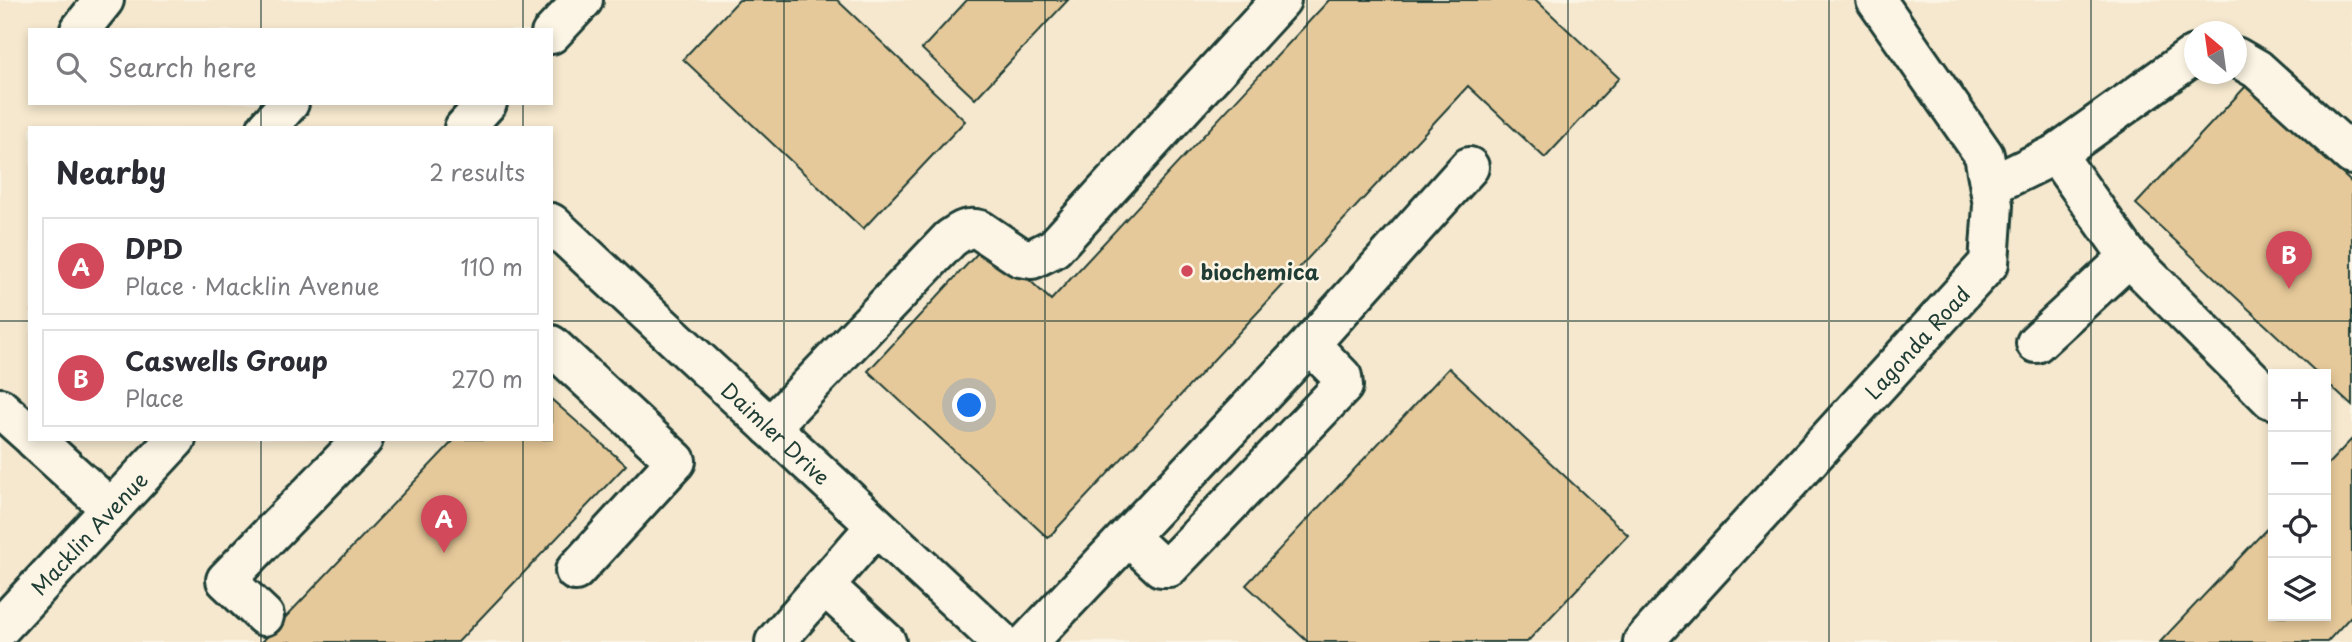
<!DOCTYPE html>
<meta charset="utf-8">
<style>
:root{--surface:#fff;--page:#f2f2f3;--text:#2b2b33;--muted:#7c7c81;--line:#e1e1e2;--accent:#d1495b}
body{margin:0;font-family:"Playpen Sans",sans-serif;background:var(--page);color:var(--text)}
.controls{position:absolute;right:21px;bottom:21px;display:grid;overflow:hidden;border-radius:0px;box-shadow:0 4px 10px #0003}
.controls button{width:63px;height:63px;display:grid;place-items:center;padding:0;border:0;border-bottom:2px solid var(--line);background:var(--surface);color:var(--text);font:35px sans-serif}
.compass{position:absolute;left:2184px;top:21px;width:63px;height:63px;border-radius:50%;background:var(--surface);box-shadow:0 4px 10px #0003;rotate:331deg}
.you{position:absolute;left:970px;top:406px;width:24px;height:24px;margin:-18px;border:5px solid #fff;border-radius:50%;background:#1a73e8;box-shadow:0 0 0 10px #1a73e833}
.badge{display:grid;place-items:center;width:46px;height:46px;border-radius:50%;background:var(--accent);color:#fff;font-size:23px;font-weight:700}
.pin{position:absolute;translate:-50% -58px;filter:drop-shadow(0 2px 4px #0008)}
.pin::after{content:'';position:absolute;top:37px;width:24px;height:21px;background:inherit;clip-path:polygon(0 0,100% 0,50% 100%)}
.list{margin:0;padding:0;list-style:none}
h2{display:flex;justify-content:space-between;align-items:center;height:91px;margin:0;padding:0 28px;font-size:30px}
h2 small{font-size:23px;font-weight:400;color:var(--muted)}
.list li{display:grid;grid-template-columns:46px 1fr auto;gap:21px;align-items:center;box-sizing:border-box;height:98px;margin:0 14px 14px;padding:0 14px;border:2px solid var(--line);border-radius:0px}
.list b{display:block;font-size:26px;white-space:nowrap}
.list p{margin:0;font-size:23px;white-space:nowrap;color:var(--muted)}
.list em{font-size:23px;font-style:normal;color:var(--muted)}
.icon{flex:none;width:38px;height:38px;fill:none;stroke:currentColor;stroke-width:2;stroke-linecap:round;stroke-linejoin:round}
.map{position:relative;flex:none;width:2352px;height:642px;overflow:hidden}
.search{position:absolute;background:var(--surface);box-shadow:0 4px 10px #0003;left:28px;top:28px;width:525px;height:77px;display:flex;align-items:center;gap:18px;box-sizing:border-box;padding:0 24px;border-radius:0px;color:var(--muted);font-size:26px}
.panel{position:absolute;background:var(--surface);box-shadow:0 4px 10px #0003;left:28px;top:126px;width:525px;height:315px;border-radius:0px}
.map>svg:first-child{display:block}
</style>
<div class="map">
<svg width="2352" height="642" viewBox="0 0 2352 642">
<rect width="100%" height="100%" fill="#fcf5e5"/>
<filter id="ink" filterUnits="userSpaceOnUse"><feTurbulence type="fractalNoise" baseFrequency=".0143" numOctaves="2"/><feDisplacementMap in="SourceGraphic" scale="14" xChannelSelector="R" yChannelSelector="G"/><feConvolveMatrix kernelMatrix="1 2 1 2 8 2 1 2 1" color-interpolation-filters="sRGB"/></filter>
<g filter="url(#ink)">
<!-- built -->
<path fill="#f5e8ce" fill-rule="evenodd" d="M0 0H2352V642H0ZM30 30H551V103H30ZM2194 32H2236V74H2194ZM30 128H551V439H30ZM2273 374H2326V616H2273Z"/>
<!-- building -->
<g fill="#e6c99a" stroke="#1f3d34" stroke-width="2">
<path d="M739 0H837L965 121 863 229 683 59Z"/>
<path d="M967 0H1068L975 99 922 49Z"/>
<path d="M1329 0H1536L1619 78 1545 158 1468 86 1048 538 868 371 988 242 1051 300Z"/>
<path d="M2247 85 2352 183V406L2326 382V374H2318L2136 204Z"/>
<path d="M1449 368 1628 535 1527 642H1308L1246 585Z"/>
<path d="M551 399 626 465 458 642H262L455 439H551Z"/>
<path d="M2352 439V615L2327 642H2160L2273 522V616H2326V466Z"/>
</g>
<g fill="none" stroke-linecap="round" stroke-linejoin="round">
<!-- minor casing -->
<g stroke="#1f3d34" stroke-width="44">
<g id="minor">
<path d="M80 30 104 0"/>
<path d="M551 34 583 0"/>
<path d="M2236 57 2257 69 2352 155"/>
<path d="M267 128 289 103"/>
<path d="M464 128 487 103"/>
<path d="M2056 154 2129 257 2271 399"/>
<path d="M1990 186 2056 154 2194 55"/>
<path id="s1" d="M551 223 1001 642"/>
<path d="M2036 343 2129 257"/>
<path d="M551 345 676 461 575 571"/>
<path d="M0 408 30 435"/>
<path d="M770 427 950 239C960 232 967 226 980 230L1020 257 1032 259 1054 248 1281 0"/>
<path d="M34 439 111 509"/>
<path d="M1129 537 1161 567H1169L1343 386 1342 377 1310 344"/>
<path d="M825 586 886 642"/>
<path d="M264 616 226 580 363 439"/>
<path id="s2" d="M0 628 176 439"/>
<path d="M775 642 876 526"/>
<path d="M1028 642 1310 344 1469 167"/>
<path id="s3" d="M1643 642 1989 263 1993 205 1984 155 1876 0"/>
</g>
</g>
<!-- minor -->
<use href="#minor" stroke="#fcf5e5" stroke-width="38"/>
</g>
</g>
<!-- grid -->
<path fill="none" stroke="#1f3d34" stroke-width="2" stroke-opacity="0.55" d="M261 0V30M523 0V30M784 0V642M1045 0V642M1307 0V642M1568 0V642M1829 0V642M2091 0V642M261 103V128M523 103V128M0 321H30M551 321H2352M261 439V642M523 439V642"/>
<!-- markers -->
<circle fill="#d1495b" stroke="#fcf5e5" stroke-width="2.5" cx="1187" cy="271" r="7"/>
<g text-anchor="middle" dominant-baseline="central" stroke-width="5" stroke-linejoin="round" paint-order="stroke">
<!-- poi labels -->
<g font-size="21" font-weight="bold" fill="#1f3d34" stroke="#fcf5e5" text-anchor="start">
<text x="1201" y="271">biochemica</text>
</g>
<!-- street labels -->
<g font-size="21" fill="#1f3d34" stroke="#fcf5e5">
<text stroke="none"><textPath href="#s3" startOffset="406">Lagonda Road</textPath></text>
<text stroke="none"><textPath href="#s1" startOffset="308">Daimler Drive</textPath></text>
<text stroke="none"><textPath href="#s2" startOffset="130">Macklin Avenue</textPath></text>
</g>
</g>
</svg>
<div class="controls">
<button>+</button>
<button>−</button>
<button><svg class="icon" aria-label="locate" viewBox="0 0 24 24"><circle cx="12" cy="12" r="6"/><path d="M12 2v4M12 18v4M2 12h4M18 12h4"/></svg></button>
<button><svg class="icon" aria-label="layers" viewBox="0 0 24 24"><path d="M12 4l9 5-9 5-9-5zM3 14l9 5 9-5"/></svg></button>
</div>
<svg class="compass" viewBox="-18 -18 36 36"><path d="M0-13l5 13h-10z" fill="#e53935"/><path d="M0 13l5-13h-10z" fill="#7c7c81"/></svg>
<div class="you"></div>
<div class="pin badge" style="left:444px;top:553px">A</div>
<div class="pin badge" style="left:2289px;top:289px">B</div>
<div class="search"><svg class="icon" aria-label="search" viewBox="0 0 24 24"><circle cx="10" cy="10" r="6"/><path d="M15 15l6 6"/></svg>Search here</div>
<section class="panel">
<h2>Nearby<small>2 results</small></h2>
<ul class="list">
<li><span class="badge">A</span><div><b>DPD</b><p>Place · Macklin Avenue</p></div><em>110 m</em></li>
<li><span class="badge">B</span><div><b>Caswells Group</b><p>Place</p></div><em>270 m</em></li>
</ul>
</section>
</div>
